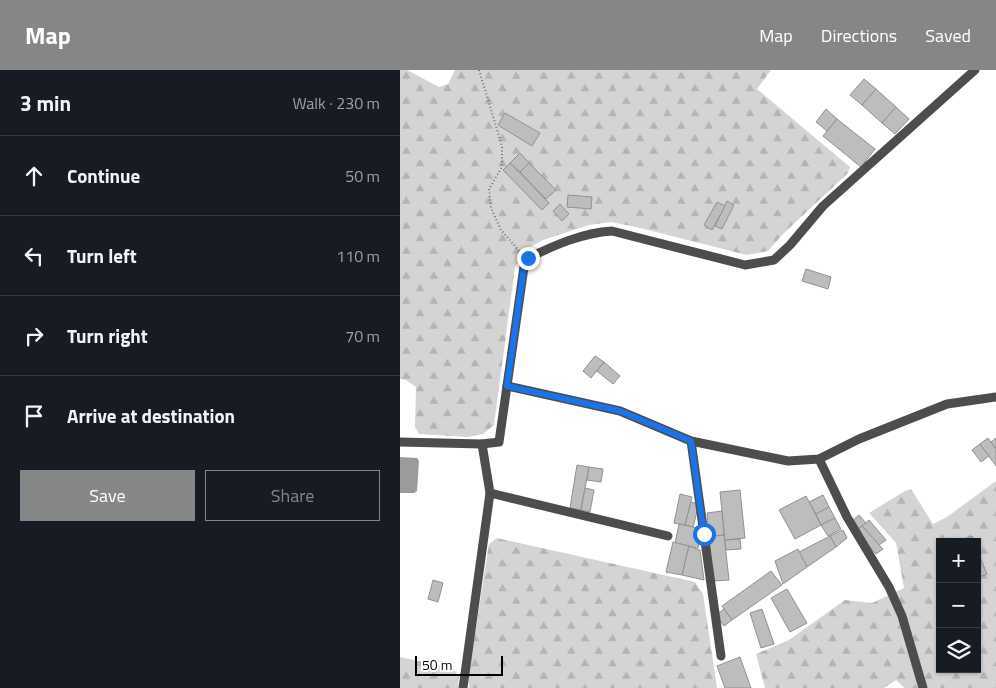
<!DOCTYPE html>
<meta charset="utf-8">
<style>
:root{--surface:#171b24;--page:#242831;--text:#f1f3f6;--muted:#9ea1a6;--line:#363941;--accent:#858687}
body{margin:0;font-family:"Titillium Web",sans-serif;background:var(--page);color:var(--text)}
.controls{position:absolute;right:15px;bottom:15px;display:grid;overflow:hidden;border-radius:0px;box-shadow:0 1px 4px #0004}
.controls button{width:45px;height:45px;display:grid;place-items:center;padding:0;border:0;border-bottom:1px solid var(--line);background:var(--surface);color:var(--text);font:25px sans-serif}
.scale{position:absolute;left:15px;bottom:12px;width:88px;box-sizing:border-box;padding-left:5px;border:2px solid #000;border-top:0;font-size:14px;line-height:18px;white-space:nowrap;color:#000;-webkit-text-stroke:4px #fff;paint-order:stroke}
.stop{position:absolute;width:15px;height:15px;margin:-11px;border:4px solid #1a73e8;border-radius:50%;background:#fff}
.stop.end{background:#1a73e8;border-color:#fff;box-shadow:0 1px 5px #0008}
.list{margin:0;padding:0;list-style:none}
h2{display:flex;justify-content:space-between;align-items:center;height:65px;margin:0;padding:0 20px;font-size:21px}
h2 small{font-size:16px;font-weight:400;color:var(--muted)}
.list li{display:grid;grid-template-columns:32px 1fr auto;gap:15px;align-items:center;box-sizing:border-box;height:80px;padding:0 20px;border-top:1px solid var(--line)}
.list b{display:block;font-size:19px;white-space:nowrap}
.list em{font-size:16px;font-style:normal;color:var(--muted)}
.actions{display:flex;gap:10px;padding:15px 20px}
.actions a{flex:1;padding:11px 0;border:1px solid var(--accent);border-radius:0px;text-align:center;font-size:18px;color:var(--accent)}
.actions .main{background:var(--accent);color:#fff}
.icon{flex:none;width:28px;height:28px;fill:none;stroke:currentColor;stroke-width:2;stroke-linecap:round;stroke-linejoin:round}
.map{position:relative;flex:none;width:596px;height:618px;overflow:hidden}
header{display:flex;align-items:center;gap:30px;box-sizing:border-box;height:70px;padding:0 25px;background:var(--accent);color:#fff}
header strong{font-size:24px}
nav{display:flex;gap:28px;margin-inline-start:auto;font-size:18px}
main{display:flex}
aside{flex:1;background:var(--surface)}
.map>svg:first-child{display:block}
</style>
<header>
<strong>Map</strong>
<nav><a>Map</a><a>Directions</a><a>Saved</a></nav>
</header>
<main>
<aside>
<h2>3 min<small>Walk · 230 m</small></h2>
<ul class="list">
<li><svg class="icon" aria-label="ahead" viewBox="0 0 24 24"><path d="M12 20V5M6 11l6-6 6 6"/></svg><div><b>Continue</b></div><em>50 m</em></li>
<li><svg class="icon" aria-label="left" viewBox="0 0 24 24"><path d="M17 20v-9H6M10 6l-5 5 5 5"/></svg><div><b>Turn left</b></div><em>110 m</em></li>
<li><svg class="icon" aria-label="right" viewBox="0 0 24 24"><path d="M7 20v-9h11M14 6l5 5-5 5"/></svg><div><b>Turn right</b></div><em>70 m</em></li>
<li><svg class="icon" aria-label="arrive" viewBox="0 0 24 24"><path d="M6 21V4h12l-3 4 3 4H6"/></svg><div><b>Arrive at destination</b></div></li>
</ul>
<div class="actions"><a class="main">Save</a><a>Share</a></div>
</aside>
<div class="map">
<svg width="596" height="618" viewBox="0 0 596 618">
<defs>
<pattern id="forest-firs" width="22" height="20" patternUnits="userSpaceOnUse" patternTransform="scale(1.25)"><rect width="22" height="20" fill="#d4d4d4"/><path d="M5 1l3.5 6h-7zM16 11l3.5 6h-7z" fill="#b4b4b4"/></pattern>
</defs>
<rect width="100%" height="100%" fill="#fff"/>
<!-- forest -->
<g fill="url(#forest-firs)" fill-rule="evenodd">
<path d="M0 0H7L39 17 48 14 55 0H371L357 19 450 97 448 103 383 164 368 181 347 185 236 157 211 152 189 155 143 170 128 178 115 197 94 355 83 364 67 367 19 364 15 357 16 317 6 310 0 309Z"/>
<path d="M596 411V618H505L496 610 484 618H365L356 584 389 570 445 530 472 533 504 518 496 473 469 443 505 421 511 419 533 454 547 447ZM540 472H577V599H540Z"/>
<path d="M97 468 295 512 303 524 317 618H69V602L89 474Z"/>
<path d="M0 587 53 598 59 606 58 618H0Z"/>
</g>
<!-- water -->
<path fill="#9b9b9b" d="M0 387 17 388 19 391 17 421 14 423H0Z"/>
<!-- building -->
<g fill="#bdbdbd" stroke="#919191">
<path d="M464 9 476 19 462 35 450 25Z"/>
<path d="M476 19 496 37 482 53 462 35Z"/>
<path d="M496 37 509 49 495 64 482 53Z"/>
<path d="M426 39 437 49 427 61 416 52Z"/>
<path d="M105 43 140 63 132 76 98 55Z"/>
<path d="M437 49 475 79 461 97 423 66Z"/>
<path d="M120 83 129 93 120 102 110 93Z"/>
<path d="M110 93 149 133 142 140 103 100Z"/>
<path d="M129 93 156 120 146 129 120 102Z"/>
<path d="M168 125 192 127 191 139 167 137Z"/>
<path d="M327 131 334 135 322 159 315 156Z"/>
<path d="M317 132 325 136 312 160 304 155Z"/>
<path d="M160 134 169 144 162 151 153 141Z"/>
<path d="M406 199 431 207 428 219 402 211Z"/>
<path d="M195 286 204 292 191 308 183 301Z"/>
<path d="M204 292 220 306 213 314 197 301Z"/>
<path d="M588 368 596 379V396L580 374Z"/>
<path d="M596 368V379L591 372Z"/>
<path d="M580 374 589 386 581 392 572 380Z"/>
<path d="M177 395 189 397 181 440 170 438Z"/>
<path d="M189 397 203 399 201 412 187 410Z"/>
<path d="M185 418 194 420 190 442 181 440Z"/>
<path d="M340 420 345 468 325 470 320 422Z"/>
<path d="M280 424 292 427 285 455 274 453Z"/>
<path d="M423 425 429 437 416 444 409 432Z"/>
<path d="M406 426 421 455 395 469 379 440Z"/>
<path d="M291 432 299 434 293 457 285 455Z"/>
<path d="M429 437 435 448 421 455 416 444Z"/>
<path d="M322 441 324 465 309 467 307 443Z"/>
<path d="M459 445 466 453 459 459 452 451Z"/>
<path d="M435 448 441 459 428 466 421 455Z"/>
<path d="M469 450 486 470 479 475 462 456Z"/>
<path d="M279 454 302 459 298 478 275 473Z"/>
<path d="M462 456 483 479 476 484 456 461Z"/>
<path d="M443 460 447 468 436 477 430 466Z"/>
<path d="M324 465 329 510 313 511 309 467Z"/>
<path d="M430 466 436 477 407 497 399 482Z"/>
<path d="M572 466 574 472H560L559 471Z"/>
<path d="M340 469 341 479 326 480 325 470Z"/>
<path d="M273 472 289 476 282 505 266 502Z"/>
<path d="M289 476 300 480 304 510 282 505Z"/>
<path d="M398 479 407 497 383 514 375 491Z"/>
<path d="M577 480 587 504 577 508Z"/>
<path d="M371 501 382 515 332 550 322 536Z"/>
<path d="M33 510 43 513 38 532 28 529Z"/>
<path d="M387 519 407 553 390 562 371 528Z"/>
<path d="M324 539 332 550 324 556 316 545Z"/>
<path d="M362 539 374 574 361 578 350 543Z"/>
<path d="M340 587 351 618H325L317 596Z"/>
</g>
<g fill="none" stroke-linecap="round" stroke-linejoin="round">
<!-- path -->
<path stroke="#6f6f6f" stroke-width="2" stroke-dasharray="1 2.5" stroke-linecap="butt" d="M79 0 102 76V97L89 119 91 138 101 160 120 182"/>
<!-- minor -->
<g stroke="#4d4d4d" stroke-width="9">
<path d="M107 316 220 341 291 371 388 391 419 389 459 369 547 334 596 327"/>
<path d="M291 371 321 586"/>
<path d="M0 372 82 374 99 372 124 197 128 188C155 175 182 163 212 161L345 195 374 190 390 175 423 136 575 0"/>
<path d="M419 389 447 447 489 517 502 546 523 618"/>
<path d="M90 423 268 466"/>
<path d="M63 618 90 423 82 374"/>
</g>
</g>
<g fill="none" stroke-linecap="round" stroke-linejoin="round">
<!-- route -->
<path stroke="#1a73e8" stroke-width="6" d="M128 188 124 197 107 316 220 341 291 371 304 464"/>
</g>
</svg>
<div class="controls">
<button>+</button>
<button>−</button>
<button><svg class="icon" aria-label="layers" viewBox="0 0 24 24"><path d="M12 4l9 5-9 5-9-5zM3 14l9 5 9-5"/></svg></button>
</div>
<div class="scale">50 m</div>
<div class="stop" style="left:304px;top:464px"></div>
<div class="stop end" style="left:128px;top:188px"></div>
</div>
</main>
